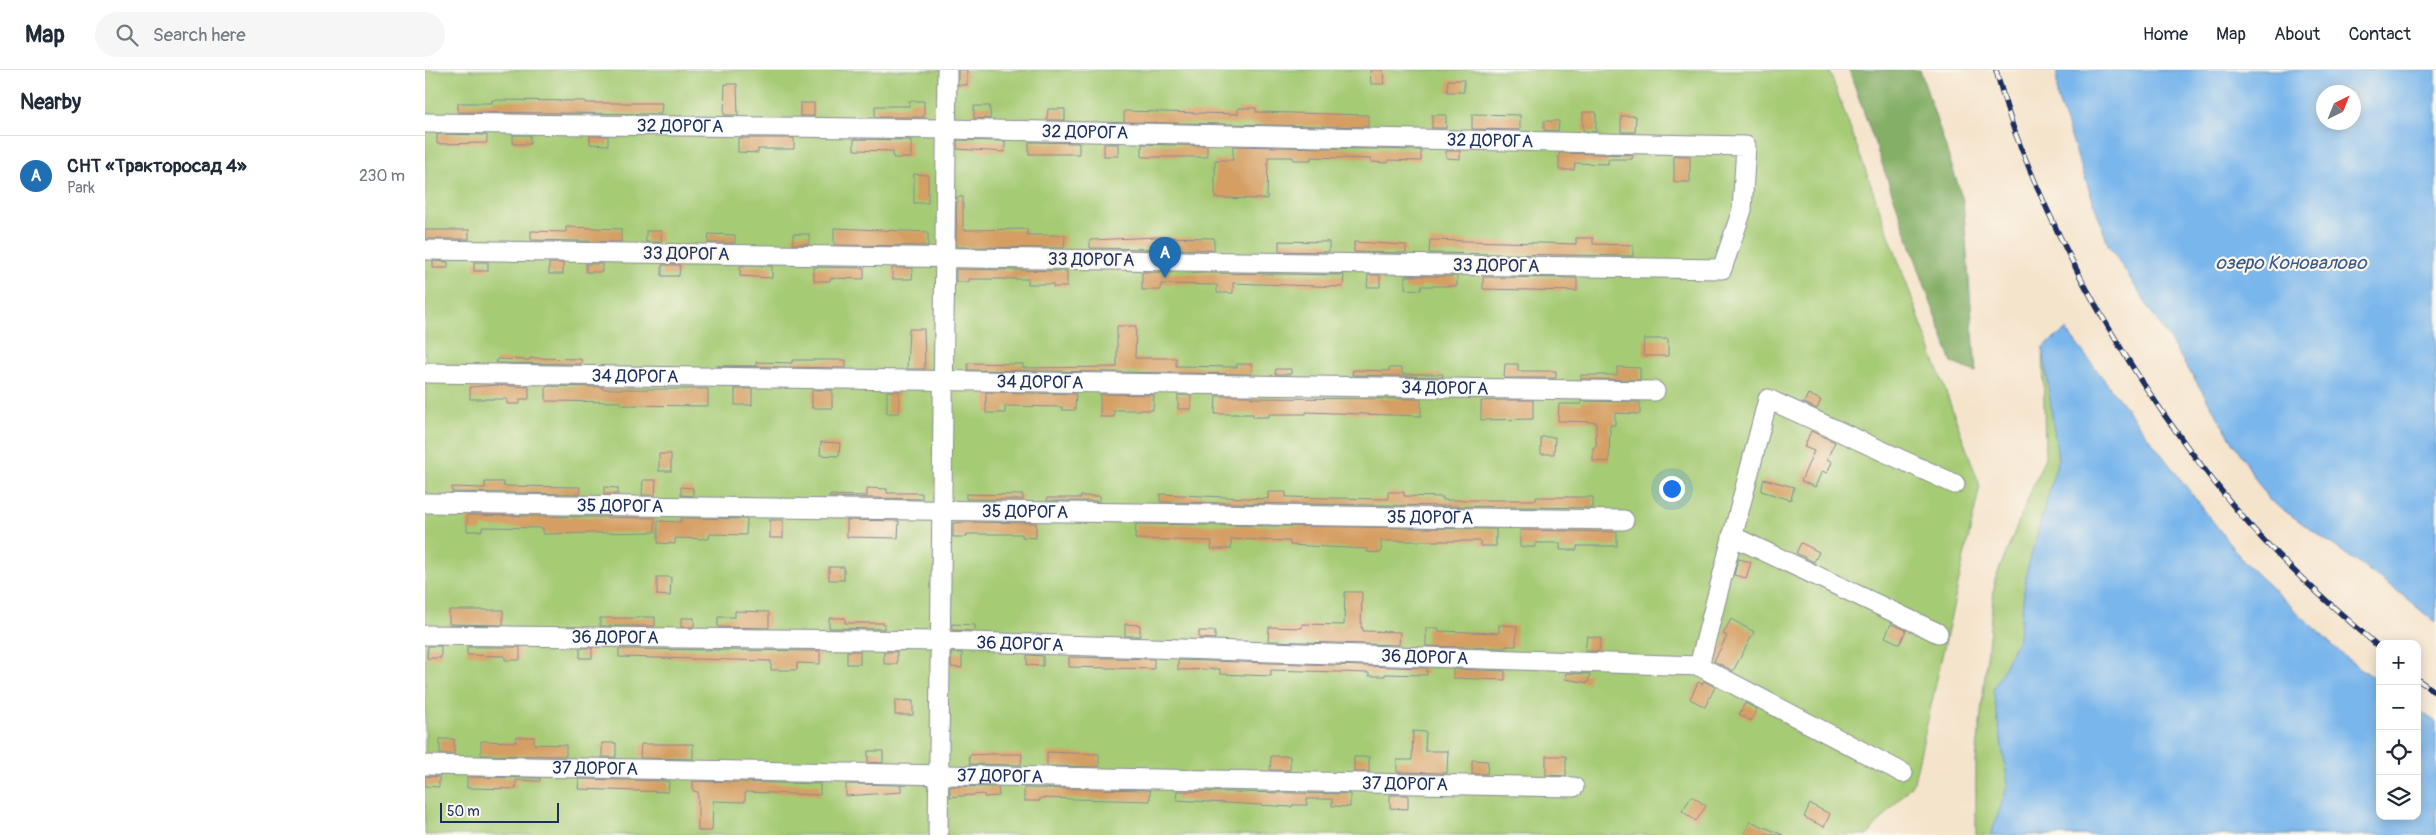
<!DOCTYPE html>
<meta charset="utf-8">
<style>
:root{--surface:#fff;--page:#f6f6f7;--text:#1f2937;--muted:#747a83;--line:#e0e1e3;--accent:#1f6fb2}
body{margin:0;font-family:Pangolin,sans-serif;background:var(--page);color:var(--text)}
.controls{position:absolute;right:15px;bottom:15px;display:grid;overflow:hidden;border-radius:10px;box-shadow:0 2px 12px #0003}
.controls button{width:45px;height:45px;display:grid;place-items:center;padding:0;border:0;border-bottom:1px solid var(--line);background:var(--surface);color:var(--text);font:25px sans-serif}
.compass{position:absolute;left:1891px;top:15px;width:45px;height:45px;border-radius:50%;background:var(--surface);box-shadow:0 2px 12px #0003;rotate:43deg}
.scale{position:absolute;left:15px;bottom:12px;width:119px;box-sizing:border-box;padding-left:5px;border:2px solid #1b2f5e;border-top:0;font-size:14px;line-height:18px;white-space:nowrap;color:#1b2f5e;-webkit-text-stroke:4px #fbf7ec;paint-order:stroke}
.you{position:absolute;left:1246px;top:418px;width:18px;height:18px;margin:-12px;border:4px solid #fff;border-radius:50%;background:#1a73e8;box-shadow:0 0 0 8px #1a73e833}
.badge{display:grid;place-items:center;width:32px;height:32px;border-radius:50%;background:var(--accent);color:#fff;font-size:16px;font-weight:700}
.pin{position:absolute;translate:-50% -41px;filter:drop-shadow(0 1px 2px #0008)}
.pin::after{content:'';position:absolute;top:26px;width:18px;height:15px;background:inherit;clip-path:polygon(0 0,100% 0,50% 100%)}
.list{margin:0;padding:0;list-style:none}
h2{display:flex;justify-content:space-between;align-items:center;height:65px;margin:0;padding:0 20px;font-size:21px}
h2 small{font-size:16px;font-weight:400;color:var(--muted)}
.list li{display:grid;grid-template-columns:32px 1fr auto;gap:15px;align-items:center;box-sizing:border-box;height:80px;padding:0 20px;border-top:1px solid var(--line)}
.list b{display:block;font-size:19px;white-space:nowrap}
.list p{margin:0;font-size:16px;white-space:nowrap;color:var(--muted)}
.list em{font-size:16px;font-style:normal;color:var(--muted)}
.icon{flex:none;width:28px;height:28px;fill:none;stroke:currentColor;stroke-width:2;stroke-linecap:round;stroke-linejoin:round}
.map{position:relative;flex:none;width:2011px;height:765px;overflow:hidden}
header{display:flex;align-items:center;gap:30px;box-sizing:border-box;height:70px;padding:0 25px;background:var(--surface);border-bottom:1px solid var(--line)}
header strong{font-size:24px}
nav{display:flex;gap:28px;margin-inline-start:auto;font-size:18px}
.search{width:350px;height:45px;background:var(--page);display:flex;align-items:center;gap:12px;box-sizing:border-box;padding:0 18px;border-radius:28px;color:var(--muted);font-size:19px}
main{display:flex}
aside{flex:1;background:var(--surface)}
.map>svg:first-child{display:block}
</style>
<header>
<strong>Map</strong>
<div class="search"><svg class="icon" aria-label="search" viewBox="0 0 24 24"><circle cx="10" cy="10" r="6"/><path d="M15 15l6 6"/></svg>Search here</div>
<nav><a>Home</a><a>Map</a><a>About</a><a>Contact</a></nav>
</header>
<main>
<aside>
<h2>Nearby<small></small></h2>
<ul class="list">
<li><span class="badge">A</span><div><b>СНТ «Тракторосад 4»</b><p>Park</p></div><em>230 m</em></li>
</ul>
</aside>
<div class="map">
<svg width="2011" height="765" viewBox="0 0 2011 765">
<rect width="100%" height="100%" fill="#fbf7ec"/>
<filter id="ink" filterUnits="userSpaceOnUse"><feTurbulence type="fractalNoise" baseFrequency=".02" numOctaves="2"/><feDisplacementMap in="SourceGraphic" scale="10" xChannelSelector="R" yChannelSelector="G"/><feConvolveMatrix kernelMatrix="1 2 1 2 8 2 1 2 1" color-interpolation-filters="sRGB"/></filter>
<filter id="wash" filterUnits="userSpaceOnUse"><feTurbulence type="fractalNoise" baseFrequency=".0096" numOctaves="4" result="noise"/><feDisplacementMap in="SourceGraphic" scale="20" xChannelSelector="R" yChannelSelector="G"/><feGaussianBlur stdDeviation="1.12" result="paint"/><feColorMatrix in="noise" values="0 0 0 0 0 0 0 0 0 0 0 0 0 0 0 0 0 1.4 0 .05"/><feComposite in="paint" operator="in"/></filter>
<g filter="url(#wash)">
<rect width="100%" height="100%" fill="#f5e4cc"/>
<!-- green -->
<g fill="#a6cb75" stroke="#607d6a">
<path d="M0 0H1404L1555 416 1489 712 1443 765H0Z"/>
<path d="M1618 277 1628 285 1667 765H1551V691L1570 510 1620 387Z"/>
</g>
<!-- forest -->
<path fill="#84af66" stroke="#506f62" d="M1424 0H1495L1538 130 1551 302 1527 293Z"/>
<!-- water -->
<g fill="#79b6ec" stroke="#4a72a5" fill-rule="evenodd">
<path d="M1632 0H2011V553L1970 519 1843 429 1769 308 1683 174 1632 27ZM1898 22H1928V52H1898Z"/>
<path d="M1641 260 1819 492 1921 588 1955 612V746H1992V639L2011 652V765H1566L1583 714 1568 620 1594 567 1601 504 1633 390 1618 277Z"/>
</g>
<g id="blocks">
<!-- building -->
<g fill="#d59f64">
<rect x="533" y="0" width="9" height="15"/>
<path d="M945 0H958L959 14H946Z"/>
<path d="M1023 10H1039V22H1022Z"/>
<path d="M300 14H312L313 45H299Z"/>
<path d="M67 30 160 31V33H237L236 44 33 42V33H67Z"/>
<path d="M484 31H499V47H450V36H484Z"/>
<rect x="375" y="33" width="14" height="13"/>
<path d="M549 36H565V49L549 48Z"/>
<path d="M813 38H831V42L943 45V57L699 52V41L813 44Z"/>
<path d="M623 39H640V50H622Z"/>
<path d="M1158 42H1171V62L1158 61Z"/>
<path d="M1047 44 1095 45V60L1047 59Z"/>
<rect x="1007" y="45" width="14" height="13"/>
<path d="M1196 46H1211L1210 62H1196Z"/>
<path d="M1119 51H1134L1133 61 1119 60Z"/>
<path d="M12 64 62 65V73L12 74Z"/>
<rect x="88" y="65" width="17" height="9"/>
<path d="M165 66H183V75L165 74Z"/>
<path d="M313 68H369V79H333V83L313 82Z"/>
<path d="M429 69 486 70V88H468V81L429 80Z"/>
<path d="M532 70 580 71V82L532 79Z"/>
<path d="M604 72 654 73V84H604Z"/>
<rect x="679" y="74" width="14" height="12"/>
<path d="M717 74 782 76V87H717Z"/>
<path d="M808 76 996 80V91L963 90V93L946 92V89L886 87V90H868V87H843L842 129 790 128V90H808Z"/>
<path d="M1021 81H1035V89L1021 88Z"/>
<path d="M1134 83 1208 85 1207 89H1183V94L1150 93 1149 100H1134Z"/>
<rect x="1249" y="86" width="16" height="26"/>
<path d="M489 104 503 105V133H489Z"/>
<path d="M532 127H538V160L602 159V165H640L639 178 531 177Z"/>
<path d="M141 157 196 159V172L106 170V161L141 162Z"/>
<path d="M409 158 503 162V176L409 175Z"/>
<rect x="0" y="160" width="44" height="9"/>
<rect x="221" y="161" width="15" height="11"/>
<path d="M284 164 310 165V173H283Z"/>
<rect x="368" y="164" width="16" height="10"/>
<path d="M731 167 789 168V180L665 178V170Z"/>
<path d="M1151 168H1168V174L1208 175V186L1004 183 1005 170 1151 174Z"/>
<path d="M854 171 904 172V182L854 181Z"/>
<path d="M929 172 981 175V183L929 182Z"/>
<path d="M8 191 23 192V198H8Z"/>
<rect x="49" y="192" width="14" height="9"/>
<rect x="124" y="193" width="14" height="11"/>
<rect x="161" y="194" width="16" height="8"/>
<path d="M237 195H255L254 206H237Z"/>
<path d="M315 196H347V208L315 206Z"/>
<path d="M389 197 439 198V209L405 208V211H389Z"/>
<path d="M467 198H488L487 209H467Z"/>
<path d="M531 199 639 201H642V217H628V214H603V209H544V212H531Z"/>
<path d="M717 202 919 205 918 217 808 213V223H792V215L736 214V220H717Z"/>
<path d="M943 205H955V217H942Z"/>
<path d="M980 206H1032V216H996V220L980 219Z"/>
<path d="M1058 207 1152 208V221L1058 219Z"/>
<path d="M692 256H711L710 288H751V296L812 297V294H827L826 304 543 300V293L598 294V298L692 297Z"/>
<path d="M484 259H499L500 299H482Z"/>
<path d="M1219 269H1243V286H1218Z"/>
<path d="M105 288 156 289V294L71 293 72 289 105 290Z"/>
<path d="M367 290H421V298L292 296H331V292L367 293Z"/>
<path d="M1080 294H1093V301H1131V308H1079Z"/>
<path d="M1192 297 1215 298V310L1156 309V305H1192Z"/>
<path d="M964 298H977V304H1018V307L927 305 928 300 964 301Z"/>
<path d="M851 299H866V304H850Z"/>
<path d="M71 315 104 317V329H95V334H82V329H45V317Z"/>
<path d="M121 316 178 317 177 319H283V336L196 335V332L121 331Z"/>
<rect x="310" y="319" width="17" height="16"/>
<rect x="387" y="320" width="20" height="18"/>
<rect x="462" y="321" width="12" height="22"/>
<path d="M561 322 651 324 650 340H637V337L580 336V343H561Z"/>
<path d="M675 324 729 325 728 340H689V347H675Z"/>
<path d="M1383 324 1396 330 1392 339 1379 333Z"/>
<rect x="753" y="325" width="13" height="14"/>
<path d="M791 326H826V328L996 329V346L881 342V344H844V347H828V344H790Z"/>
<path d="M1079 330H1108V349L1056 350V331Z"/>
<path d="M1156 331 1215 332V344L1190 343V355H1185L1184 392 1168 391V377H1171V352L1133 351 1134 334H1156Z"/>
<path d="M1386 361 1410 372 1402 389 1407 392 1402 403 1397 401 1390 417 1376 411 1389 381 1379 377Z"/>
<path d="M1116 367H1130L1129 384H1116Z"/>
<path d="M396 372 415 373 414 386 395 385Z"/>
<rect x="234" y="384" width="12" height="17"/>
<path d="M1339 409 1369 417 1366 430 1336 421Z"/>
<path d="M218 410H231L230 425H217Z"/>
<path d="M60 412H79L78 416 155 417V424L27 422V417L60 418Z"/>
<path d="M179 417 193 418V424H179Z"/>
<path d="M256 417 268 418V426L256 425Z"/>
<path d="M442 418 462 419V423H497V429L404 427V425L442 426Z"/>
<path d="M843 422H861V427L903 428 963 429V422H979V426L1018 427V430H1111V427H1168V438L735 432V424L843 429Z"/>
<path d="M541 424 598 425V430L541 429Z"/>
<path d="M656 426H675V431H622V428H656Z"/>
<path d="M42 445 230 448V462L118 464V458L57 457V461H42Z"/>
<path d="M256 448 322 449 321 465 285 464 284 469 250 468V474L233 473V451L256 452Z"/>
<rect x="345" y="450" width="13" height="18"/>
<path d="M422 450 474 451 473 468 422 467Z"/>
<path d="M541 452 611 453V468L597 467V464H542V467H528V453Z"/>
<path d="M711 454 1071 459V476H1055V471H956V483L942 482V479L865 475V471L806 469V479H786L787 471 710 469Z"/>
<path d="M1095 460 1192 462V476H1152V480H1135V473H1110V477H1095Z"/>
<path d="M1376 473 1394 482 1389 492 1371 483Z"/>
<path d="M1313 489 1326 492 1321 508 1309 505Z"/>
<rect x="404" y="497" width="15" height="13"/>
<path d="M232 507H246L245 526 232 525Z"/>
<path d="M920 522H937L936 558H938V561L975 562 974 575 843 571 844 557 877 558V554L919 555Z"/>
<path d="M24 540H78V555L24 554Z"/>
<path d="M310 541 344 542V558L293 557V547H310Z"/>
<path d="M214 547H230V556H175V548H214Z"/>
<rect x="256" y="548" width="13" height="9"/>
<path d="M404 548H420V553H459V559L404 558Z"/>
<path d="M1306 549 1329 562 1308 601 1289 591 1302 566 1298 564Z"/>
<path d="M527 554 550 555V561L527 560Z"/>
<path d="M700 554 715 555V566H700Z"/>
<path d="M1466 554 1481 560 1475 574 1460 567Z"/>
<path d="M1074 555 1092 556 1091 576H1081V578L1001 576V558H1014V561L1074 563Z"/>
<path d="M774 561H790V569L774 568Z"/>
<path d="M1162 566 1176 568 1174 581H1160Z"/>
<path d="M3 576H16V588H2Z"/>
<path d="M42 577H95V590H80V586L42 585Z"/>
<rect x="155" y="578" width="12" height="10"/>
<path d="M194 579 395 581V594L372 593V600H346V591L194 587Z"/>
<rect x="422" y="581" width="13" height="13"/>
<rect x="459" y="582" width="13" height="12"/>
<path d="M526 583H537V598L526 597Z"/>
<path d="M602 585 618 586V596L602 595Z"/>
<path d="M644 587 729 589V599L644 597Z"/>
<path d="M753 590 1002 598V605L960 604V606H944V603L846 600V606L795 604V599L753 600Z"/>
<path d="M1028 599 1080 601V610L1028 608Z"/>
<path d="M1141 603 1165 604 1163 613 1140 609Z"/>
<path d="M1279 611 1290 617 1280 637 1265 629 1273 612 1277 614Z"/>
<path d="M470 630 488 631V645H470Z"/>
<path d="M1320 633 1332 639 1326 651 1314 644Z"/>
<path d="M988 661 1001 662 1000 681H1023L1022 703 972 702V690H987Z"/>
<path d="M91 667H109V674L141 675V686L56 685V671L91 672Z"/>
<rect x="15" y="669" width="14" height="15"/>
<rect x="177" y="673" width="14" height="14"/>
<path d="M216 674H268V689L215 688Z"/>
<path d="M443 681H458V693L443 692Z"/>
<path d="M622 682 674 684V697L622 696Z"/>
<path d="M568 684H597L596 695 545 694 544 685Z"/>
<path d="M846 686H865V700H845Z"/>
<path d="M1121 686H1141V706L1121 705Z"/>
<rect x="929" y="687" width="15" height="15"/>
<path d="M1047 690 1063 691 1062 704H1047Z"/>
<path d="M0 706 14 707V717L0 716Z"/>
<path d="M42 707 115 708V711L91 710V719L42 718Z"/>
<path d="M154 709 244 711 243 722 153 719Z"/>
<path d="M268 711 395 714V725L320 722V732L288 731 287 761H273V722L268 721Z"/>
<path d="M421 714 476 715V722L421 726Z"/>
<path d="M525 716 573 717 574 726 559 727V724L525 727Z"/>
<path d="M599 718 725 720V731L615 728V731H599Z"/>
<path d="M752 721 925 724V737L907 736V729H882V735H867V737L751 730Z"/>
<path d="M965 725H983V739L965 738Z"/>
<path d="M1267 726 1281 736 1271 751 1257 741Z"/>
<path d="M1385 734 1405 744 1399 757 1379 747Z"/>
<path d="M1325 751 1358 765H1319Z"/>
</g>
</g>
</g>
<g filter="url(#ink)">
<use href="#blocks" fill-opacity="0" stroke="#888a95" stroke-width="1"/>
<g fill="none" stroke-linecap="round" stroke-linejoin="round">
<!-- minor casing -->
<g stroke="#888a95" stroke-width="21">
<g id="minor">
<path id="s1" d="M0 53 522 59 1321 76 1317 140 1297 199 0 180"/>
<path id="s2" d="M0 303 1230 321"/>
<path id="s3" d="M0 433 1199 450"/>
<path d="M1307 466 1513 563"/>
<path id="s4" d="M0 565 515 571 1274 596 1478 703"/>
<path d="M1274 596 1343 329 1530 414"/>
<path id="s5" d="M0 695 1149 717"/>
<path d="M513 765 522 0"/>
</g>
</g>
<!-- minor -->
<use href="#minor" stroke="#fff" stroke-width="19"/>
<!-- rail casing -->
<g stroke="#1b2f5e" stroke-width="5.5">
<g id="rail">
<path d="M1571 0C1577 22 1583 44 1591 65 1643 201 1718 327 1811 439 1853 490 1905 534 1955 578"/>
<path d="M1992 609 2011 623"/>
</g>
</g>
<!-- rail -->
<use href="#rail" stroke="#fbf7ec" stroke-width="4" stroke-dasharray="11" stroke-linecap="butt"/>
</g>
</g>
<g text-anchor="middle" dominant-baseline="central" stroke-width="4.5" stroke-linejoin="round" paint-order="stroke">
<!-- street labels -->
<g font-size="18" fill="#1b2f5e" stroke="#fbf7ec">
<text stroke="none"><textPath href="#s1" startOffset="255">32 ДОРОГА</textPath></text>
<text stroke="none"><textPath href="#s1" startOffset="660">32 ДОРОГА</textPath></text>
<text stroke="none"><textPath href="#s1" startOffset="1065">32 ДОРОГА</textPath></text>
<text transform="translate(261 184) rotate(1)">33 ДОРОГА</text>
<text transform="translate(666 190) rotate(1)">33 ДОРОГА</text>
<text transform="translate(1071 196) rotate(1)">33 ДОРОГА</text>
<text stroke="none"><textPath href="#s2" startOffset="210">34 ДОРОГА</textPath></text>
<text stroke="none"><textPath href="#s2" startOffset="615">34 ДОРОГА</textPath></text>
<text stroke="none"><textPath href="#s2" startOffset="1020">34 ДОРОГА</textPath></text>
<text stroke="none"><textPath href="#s3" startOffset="195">35 ДОРОГА</textPath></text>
<text stroke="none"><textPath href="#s3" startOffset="600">35 ДОРОГА</textPath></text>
<text stroke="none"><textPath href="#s3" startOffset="1005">35 ДОРОГА</textPath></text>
<text stroke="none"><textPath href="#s4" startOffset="190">36 ДОРОГА</textPath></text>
<text stroke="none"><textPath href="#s4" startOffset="595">36 ДОРОГА</textPath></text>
<text stroke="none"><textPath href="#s4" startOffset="1000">36 ДОРОГА</textPath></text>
<text stroke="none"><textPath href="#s5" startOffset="170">37 ДОРОГА</textPath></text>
<text stroke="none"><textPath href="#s5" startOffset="575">37 ДОРОГА</textPath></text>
<text stroke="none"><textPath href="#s5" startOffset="980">37 ДОРОГА</textPath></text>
</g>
<!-- water labels -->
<g font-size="19" font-style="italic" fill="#375889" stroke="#fbf7ec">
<text x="1866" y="193">озеро Коновалово</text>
</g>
</g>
</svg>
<div class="controls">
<button>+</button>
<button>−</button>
<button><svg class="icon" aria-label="locate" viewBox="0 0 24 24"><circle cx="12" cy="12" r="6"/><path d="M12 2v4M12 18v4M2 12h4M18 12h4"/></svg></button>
<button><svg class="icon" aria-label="layers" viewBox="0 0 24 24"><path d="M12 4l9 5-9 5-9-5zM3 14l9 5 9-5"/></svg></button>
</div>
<svg class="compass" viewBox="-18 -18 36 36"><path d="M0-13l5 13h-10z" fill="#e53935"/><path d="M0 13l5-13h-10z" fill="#747a83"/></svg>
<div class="scale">50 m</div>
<div class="you"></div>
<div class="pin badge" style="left:740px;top:208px">A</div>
</div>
</main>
